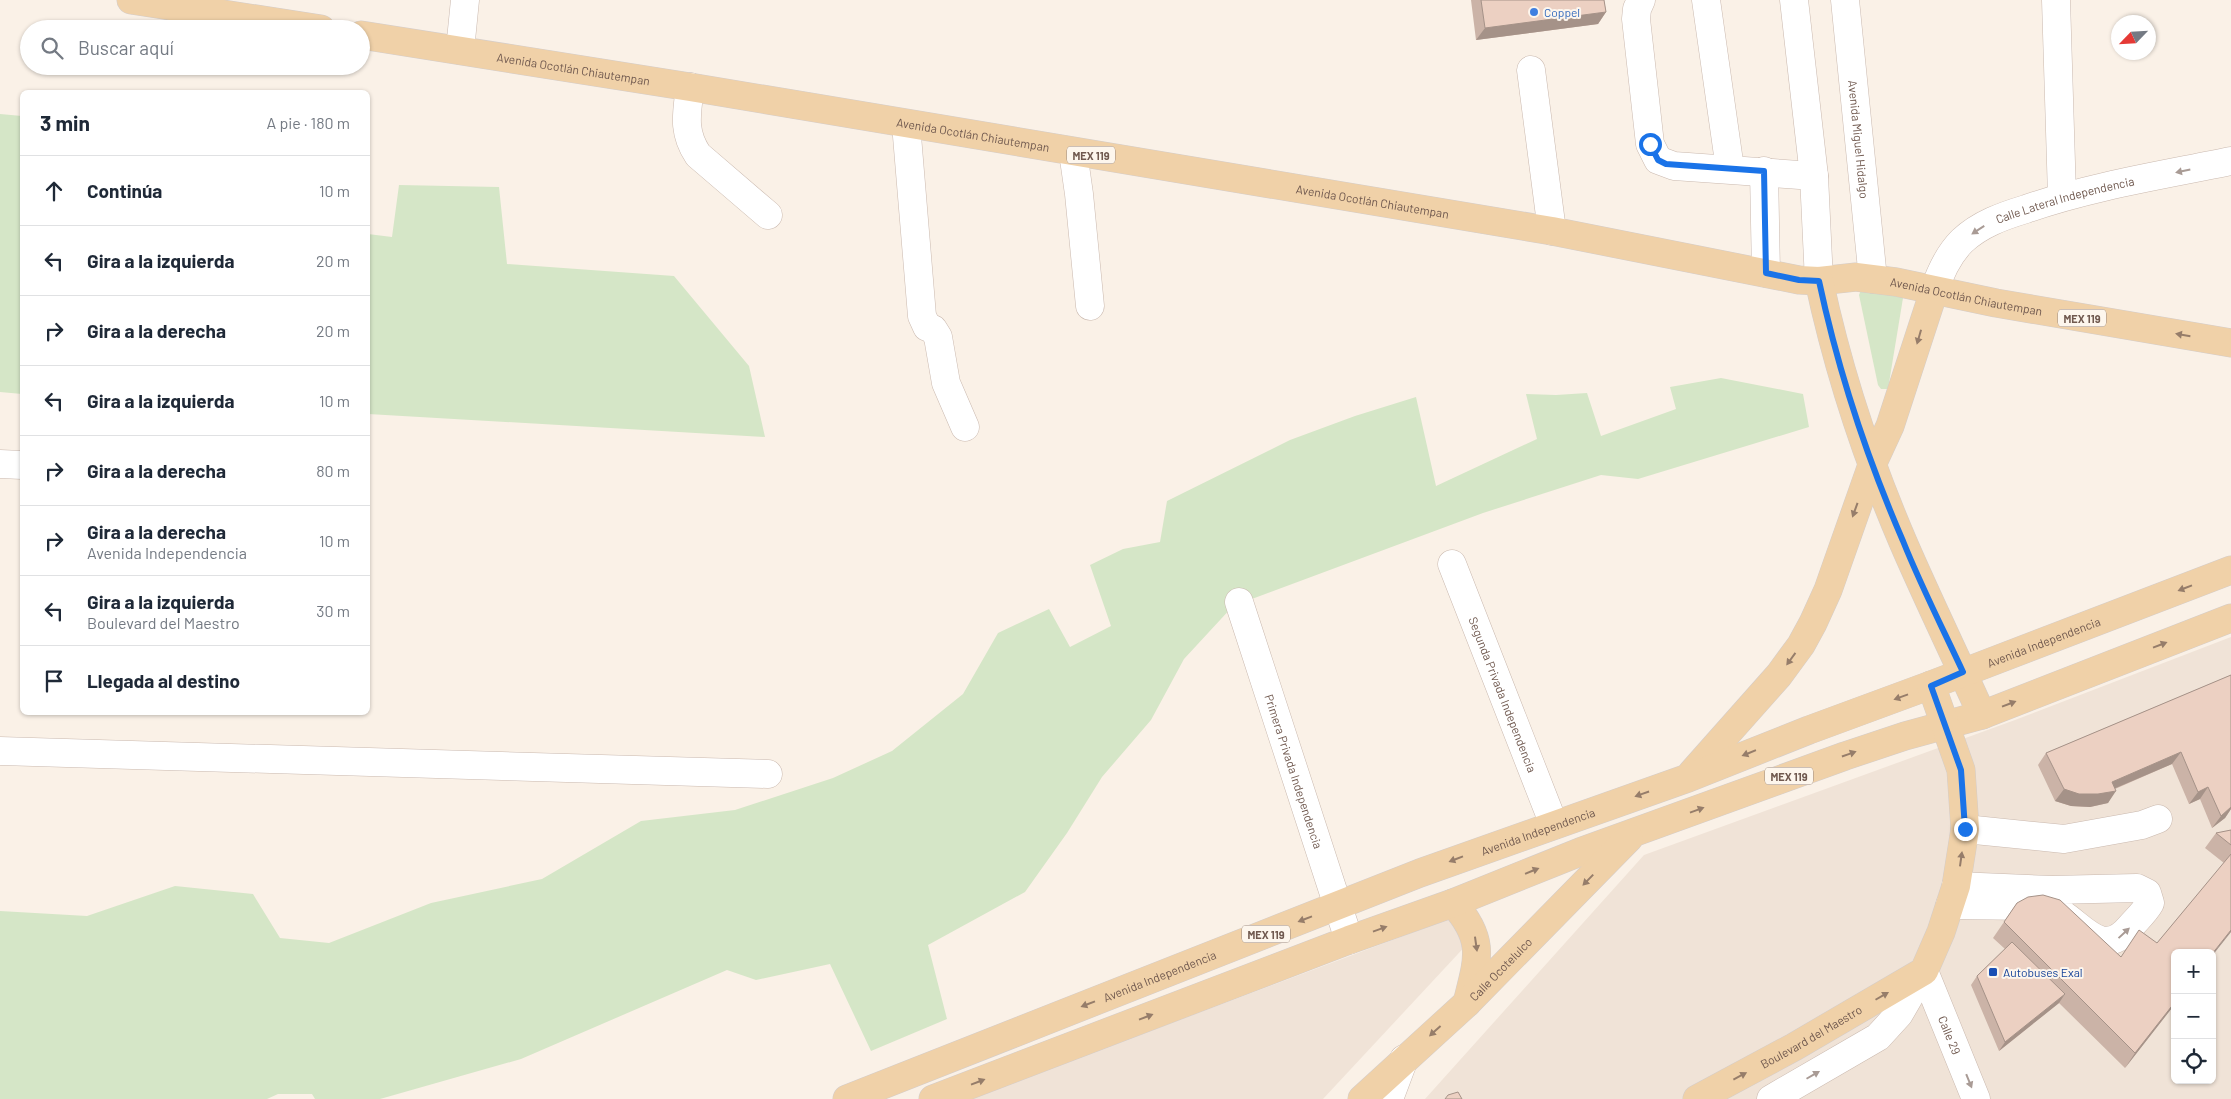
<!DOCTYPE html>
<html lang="es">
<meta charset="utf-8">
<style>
:root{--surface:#fff;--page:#f2f2f3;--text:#1f2937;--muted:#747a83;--line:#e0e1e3}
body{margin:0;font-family:Barlow,sans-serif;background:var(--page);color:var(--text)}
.controls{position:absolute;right:15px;bottom:15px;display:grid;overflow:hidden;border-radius:8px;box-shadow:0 1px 4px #0004}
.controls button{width:45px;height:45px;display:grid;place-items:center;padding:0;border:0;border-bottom:1px solid var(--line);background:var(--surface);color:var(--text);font:25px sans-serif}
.compass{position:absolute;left:2111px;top:15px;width:45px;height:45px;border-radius:50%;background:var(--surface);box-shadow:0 1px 4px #0004;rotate:245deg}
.stop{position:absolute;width:15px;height:15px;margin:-11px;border:4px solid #1a73e8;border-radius:50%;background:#fff}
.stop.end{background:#1a73e8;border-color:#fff;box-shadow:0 1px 5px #0008}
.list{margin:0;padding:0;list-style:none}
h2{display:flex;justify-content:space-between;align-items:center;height:65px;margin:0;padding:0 20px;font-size:21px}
h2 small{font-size:16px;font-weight:400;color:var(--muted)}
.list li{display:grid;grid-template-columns:32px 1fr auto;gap:15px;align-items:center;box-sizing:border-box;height:70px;padding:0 20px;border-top:1px solid var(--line)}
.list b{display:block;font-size:19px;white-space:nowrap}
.list p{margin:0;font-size:16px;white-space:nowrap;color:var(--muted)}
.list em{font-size:16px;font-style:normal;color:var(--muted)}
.icon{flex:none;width:28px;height:28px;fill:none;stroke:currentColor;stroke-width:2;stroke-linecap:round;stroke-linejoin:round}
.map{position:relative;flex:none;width:2231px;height:1099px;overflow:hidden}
.search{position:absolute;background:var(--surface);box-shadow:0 1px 4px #0004;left:20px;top:20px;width:350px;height:55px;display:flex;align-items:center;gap:12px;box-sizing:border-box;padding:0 18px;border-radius:28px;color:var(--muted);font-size:19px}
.panel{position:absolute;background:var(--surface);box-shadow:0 1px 4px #0004;left:20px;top:90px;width:350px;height:625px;border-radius:8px}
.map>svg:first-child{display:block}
</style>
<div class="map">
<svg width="2231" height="1099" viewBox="0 0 2231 1099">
<rect width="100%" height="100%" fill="#faf1e7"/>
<!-- residential -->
<g fill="#f0e3d7" fill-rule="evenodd">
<path d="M2231 637V1099H1425L1644 855 2015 720ZM2175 953H2212V1080H2175Z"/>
<path d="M1459 915 1471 940 1323 1099H969Z"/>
</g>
<!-- green -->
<g fill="#d5e6c7">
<path d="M0 114 22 116V394L0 392Z"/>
<path d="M399 185 499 187 507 264 674 276 749 366 765 437 368 414V234L392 237Z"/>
<path d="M1863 285 1897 288 1903 298 1888 389H1881L1878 385 1859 295Z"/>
<path d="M1721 378 1803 394 1809 427 1638 479 1601 475 1483 513 1233 606 1184 659 1151 720 1102 777 1067 833 1025 892 928 945 947 1019 871 1051 830 964 756 980 727 970 521 1059 380 1099H315L312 1094H278L267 1099H0V911L87 916 175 886 253 894 280 938 329 943 431 903 542 879 641 821 735 810 833 778 892 751 963 694 998 633 1049 609 1070 647 1111 626 1090 565 1123 549 1160 542 1167 501 1290 440 1355 416 1416 397 1436 486 1537 439 1526 394 1556 395 1587 393 1601 436 1676 409 1670 387Z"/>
</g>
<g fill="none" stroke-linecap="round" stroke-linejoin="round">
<!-- minor casing -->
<g stroke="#cab9af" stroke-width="29">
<g id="minor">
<path d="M1641 0 1637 9 1636 19 1650 144 1658 160 1674 166 1814 176"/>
<path d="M1706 0 1730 169"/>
<path d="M1794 0 1814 176 1819 281"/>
<path id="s1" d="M1845 0 1873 279"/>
<path d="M2056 0 2062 196"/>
<path d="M460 50 465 0"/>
<path d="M1531 70 1552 231"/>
<path d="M690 87C687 113 682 131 698 155L768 215"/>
<path d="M906 124 922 316 927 327 933 329 938 337 946 383 965 427"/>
<path d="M1073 152 1079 194 1090 306"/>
<path d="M1764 171 1766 273"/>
<path id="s2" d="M1934 291C1940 273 1948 255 1962 241 1980 224 2003 216 2026 209 2092 186 2163 175 2231 161"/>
<path d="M0 464 22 465"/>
<path id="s3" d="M1452 564 1554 825"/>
<path id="s4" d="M1239 602 1349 940"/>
<path d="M0 751 768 774"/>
<path d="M1965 829 2064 839 2142 825 2158 819"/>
<path d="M1950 905 2045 906C2078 914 2098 965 2130 927 2137 919 2145 912 2150 903L2147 893 2137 888 2052 890 1956 886"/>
<path id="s5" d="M1924 971 1976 1099"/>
<path d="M1389 1099 1404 1059"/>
<path d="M1771 1099 1878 1037 1899 1014 1924 971"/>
</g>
</g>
<!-- major casing -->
<g stroke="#d4cdca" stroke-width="29">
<g id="major">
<path d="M131 0 321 29"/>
<path id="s6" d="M361 35 690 87 1552 231 1799 280 1819 281 1856 277 1896 282 1996 303 2231 343"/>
<path d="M1819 281C1838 370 1867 458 1903 542 1928 600 1956 657 1982 715"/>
<path d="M1692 773 1779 675 1801 645 1813 623 1828 590 1872 465 1890 426 1934 291"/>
<path d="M1453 903C1486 940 1478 959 1467 1003"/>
<path id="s7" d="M847 1099 1420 873 1688 778 1809 730 1931 685 2231 570"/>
<path d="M933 1099 1349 940 1453 903 1580 852 1845 756 1905 736 1982 715 2231 618"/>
<path id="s8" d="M1362 1099 1466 1004 1629 838"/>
<path id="s9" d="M1697 1099 1794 1047 1924 971 1941 932 1956 886 1965 829 1961 770 1931 685"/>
</g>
</g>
<!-- minor -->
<use href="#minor" stroke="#fff" stroke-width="28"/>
<!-- major -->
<use href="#major" stroke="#f0d1a8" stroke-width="28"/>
</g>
<!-- wall -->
<g fill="#cbb3a7">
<path d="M1471 0H1604L1606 12 1598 24 1476 40Z"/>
<path d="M2231 675V809L2225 818 2212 828 2200 799 2189 804 2172 764 2115 789 2108 803 2090 807 2071 806 2055 801 2038 765 2046 753Z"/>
<path d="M2231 830V932L2175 953V1004L2125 1068 2059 1003 1999 1051 1971 985 1977 976 2005 949 1993 938 2017 903 2121 957 2157 943 2224 863 2205 848 2216 833Z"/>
</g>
<!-- shaded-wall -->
<g fill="#a59288">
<path d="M1606 12 1598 24 1476 40 1485 28Z"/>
<path d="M2181 752 2172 764 2104 793 2116 791 2108 803 2090 807 2071 806 2055 801 2064 789 2112 782Z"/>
<path d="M2208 787 2200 799 2189 804 2198 792Z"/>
<path d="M2231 807V809L2225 818 2212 828 2221 816Z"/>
<path d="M2231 930V932L2212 956V954Z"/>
<path d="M2065 994 2059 1003 1999 1051 2005 1042Z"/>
<path d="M2175 1002V1004L2125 1068 2135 1053Z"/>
</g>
<!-- building -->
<g fill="#ecd0c2" stroke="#a59288">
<path d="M1481 0H1604L1606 12 1485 28Z"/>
<path d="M2231 675V807L2221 816 2208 787 2198 792 2181 752 2112 782 2116 791 2098 794H2079L2064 789 2046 753Z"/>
<path d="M2231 830V845L2216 833Z"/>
<path d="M2231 854V930L2212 954V953H2175V1002L2135 1053 2004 922 2017 903 2028 897 2043 895 2060 900 2121 957 2139 930 2157 943Z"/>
<path d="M2012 942 2065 994 2005 1042 1977 976Z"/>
<path d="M1458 1092 1462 1099H1445L1448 1095Z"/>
</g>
<!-- one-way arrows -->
<defs><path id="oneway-solid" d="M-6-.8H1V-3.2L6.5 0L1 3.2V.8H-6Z" transform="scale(1.25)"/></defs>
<g fill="#a99b95">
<use href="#oneway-solid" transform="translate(2183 171) rotate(168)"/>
<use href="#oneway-solid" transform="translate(1978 230) rotate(147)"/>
<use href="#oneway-solid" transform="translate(2124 933) rotate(-43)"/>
<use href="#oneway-solid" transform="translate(1813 1075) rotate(-30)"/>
<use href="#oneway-solid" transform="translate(1969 1081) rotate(68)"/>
</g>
<g fill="#967d6a">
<use href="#oneway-solid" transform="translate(2183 335) rotate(-170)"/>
<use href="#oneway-solid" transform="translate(1919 337) rotate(106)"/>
<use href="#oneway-solid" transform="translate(1855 510) rotate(110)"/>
<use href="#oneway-solid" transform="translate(2185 588) rotate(159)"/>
<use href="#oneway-solid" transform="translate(2160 645) rotate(-21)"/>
<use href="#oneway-solid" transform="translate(1791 659) rotate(126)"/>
<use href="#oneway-solid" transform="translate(1901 697) rotate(160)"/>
<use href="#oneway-solid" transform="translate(2009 704) rotate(-21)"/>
<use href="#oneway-solid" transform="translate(1749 753) rotate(158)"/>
<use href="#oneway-solid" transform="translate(1849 754) rotate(-19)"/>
<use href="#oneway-solid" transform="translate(1642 794) rotate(161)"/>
<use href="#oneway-solid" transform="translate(1697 810) rotate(-20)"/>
<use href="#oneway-solid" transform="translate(1456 859) rotate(159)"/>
<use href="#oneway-solid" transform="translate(1961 859) rotate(-82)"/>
<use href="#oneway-solid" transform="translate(1532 871) rotate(-22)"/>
<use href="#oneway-solid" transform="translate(1588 880) rotate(134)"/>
<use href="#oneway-solid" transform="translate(1305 919) rotate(159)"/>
<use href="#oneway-solid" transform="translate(1380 929) rotate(-20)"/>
<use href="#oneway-solid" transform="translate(1476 944) rotate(82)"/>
<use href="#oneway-solid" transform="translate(1882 996) rotate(-30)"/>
<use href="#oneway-solid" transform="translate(1088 1004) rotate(159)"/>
<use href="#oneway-solid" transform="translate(1146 1017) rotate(-21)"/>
<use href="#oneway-solid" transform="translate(1435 1031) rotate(138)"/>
<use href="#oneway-solid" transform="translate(1740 1076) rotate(-28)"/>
<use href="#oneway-solid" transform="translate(978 1082) rotate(-21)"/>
</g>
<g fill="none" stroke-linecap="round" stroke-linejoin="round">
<!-- route -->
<path stroke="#1a73e8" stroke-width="6" d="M1650 144 1658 160 1666 164 1764 171 1766 273 1799 280 1819 281C1838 370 1867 458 1903 541 1921 586 1943 629 1963 672L1931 686 1961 770 1965 829"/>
</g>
<!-- markers -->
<circle fill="#3f7fe0" stroke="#fdf6ed" stroke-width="2" cx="1534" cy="12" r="5"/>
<rect fill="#1a4fb4" stroke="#fdf6ed" stroke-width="2" x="1988" y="967" width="10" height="10" rx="2.5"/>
<g text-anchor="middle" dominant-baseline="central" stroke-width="4" stroke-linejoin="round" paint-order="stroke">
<!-- shield labels -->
<g fill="#fdf6ed" stroke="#9a887e" stroke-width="1">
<rect x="1067" y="146.5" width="48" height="17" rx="4"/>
<rect x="2058" y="309.5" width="48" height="17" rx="4"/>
<rect x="1765" y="767.5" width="48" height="17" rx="4"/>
<rect x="1242" y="925.5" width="48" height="17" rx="4"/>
</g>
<g font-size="11" font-weight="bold" fill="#70594f">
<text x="1091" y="155">MEX 119</text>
<text x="2082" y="318">MEX 119</text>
<text x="1789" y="776">MEX 119</text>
<text x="1266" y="934">MEX 119</text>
</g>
<!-- shop labels -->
<g font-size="12" fill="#366cbe" stroke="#fdf6ed" text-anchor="start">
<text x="1544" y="12">Coppel</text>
</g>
<!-- street labels -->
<g font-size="12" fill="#70594f" stroke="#fdf6ed">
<text stroke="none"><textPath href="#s6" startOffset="215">Avenida Ocotlán Chiautempan</textPath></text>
<text stroke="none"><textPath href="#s6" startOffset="620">Avenida Ocotlán Chiautempan</textPath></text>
<text stroke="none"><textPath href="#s1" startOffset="140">Avenida Miguel Hidalgo</textPath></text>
<text stroke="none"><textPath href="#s6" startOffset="1025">Avenida Ocotlán Chiautempan</textPath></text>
<text stroke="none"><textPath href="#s2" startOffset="170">Calle Lateral Independencia</textPath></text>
<text stroke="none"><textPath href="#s6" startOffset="1628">Avenida Ocotlán Chiautempan</textPath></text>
<text stroke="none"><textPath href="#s7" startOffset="1281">Avenida Independencia</textPath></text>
<text stroke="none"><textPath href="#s3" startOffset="140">Segunda Privada Independencia</textPath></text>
<text stroke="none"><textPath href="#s4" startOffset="178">Primera Privada Independencia</textPath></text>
<text stroke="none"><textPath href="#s7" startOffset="741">Avenida Independencia</textPath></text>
<text stroke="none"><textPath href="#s8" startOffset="190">Calle Ocotelulco</textPath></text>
<text stroke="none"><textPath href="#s7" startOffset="336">Avenida Independencia</textPath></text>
<text stroke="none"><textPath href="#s5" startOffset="69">Calle 29</textPath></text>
<text stroke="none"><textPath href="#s9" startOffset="130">Boulevard del Maestro</textPath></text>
</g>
<!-- transit labels -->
<g font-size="12" fill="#164399" stroke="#fdf6ed" text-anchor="start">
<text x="2003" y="972">Autobuses Exal</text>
</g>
</g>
</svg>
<div class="controls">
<button>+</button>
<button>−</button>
<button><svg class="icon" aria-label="locate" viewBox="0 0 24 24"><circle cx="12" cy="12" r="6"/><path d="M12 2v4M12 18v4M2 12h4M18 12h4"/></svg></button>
</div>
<svg class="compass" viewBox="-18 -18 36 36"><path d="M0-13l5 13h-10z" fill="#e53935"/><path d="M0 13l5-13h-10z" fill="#747a83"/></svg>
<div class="stop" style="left:1650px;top:144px"></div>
<div class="stop end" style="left:1965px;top:829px"></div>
<div class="search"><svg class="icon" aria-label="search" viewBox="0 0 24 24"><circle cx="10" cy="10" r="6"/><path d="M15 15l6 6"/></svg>Buscar aquí</div>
<section class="panel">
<h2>3 min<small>A pie · 180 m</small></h2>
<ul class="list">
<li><svg class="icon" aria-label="ahead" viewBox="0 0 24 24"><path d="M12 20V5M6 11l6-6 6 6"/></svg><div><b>Continúa</b></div><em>10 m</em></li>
<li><svg class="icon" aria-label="left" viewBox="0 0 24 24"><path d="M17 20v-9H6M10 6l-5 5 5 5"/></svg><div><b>Gira a la izquierda</b></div><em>20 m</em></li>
<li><svg class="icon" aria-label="right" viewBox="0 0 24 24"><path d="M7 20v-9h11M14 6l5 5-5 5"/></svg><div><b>Gira a la derecha</b></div><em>20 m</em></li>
<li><svg class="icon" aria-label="left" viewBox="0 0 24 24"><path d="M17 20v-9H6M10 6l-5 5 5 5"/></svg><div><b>Gira a la izquierda</b></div><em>10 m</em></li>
<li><svg class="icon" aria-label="right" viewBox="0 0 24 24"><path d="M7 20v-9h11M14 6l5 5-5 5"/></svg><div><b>Gira a la derecha</b></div><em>80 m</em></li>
<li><svg class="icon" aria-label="right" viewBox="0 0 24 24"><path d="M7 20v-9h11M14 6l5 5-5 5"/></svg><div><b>Gira a la derecha</b><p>Avenida Independencia</p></div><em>10 m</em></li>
<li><svg class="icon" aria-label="left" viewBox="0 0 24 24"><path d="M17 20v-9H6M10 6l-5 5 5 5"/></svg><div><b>Gira a la izquierda</b><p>Boulevard del Maestro</p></div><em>30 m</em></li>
<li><svg class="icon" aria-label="arrive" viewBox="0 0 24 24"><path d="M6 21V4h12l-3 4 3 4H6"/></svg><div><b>Llegada al destino</b></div></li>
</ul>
</section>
</div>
